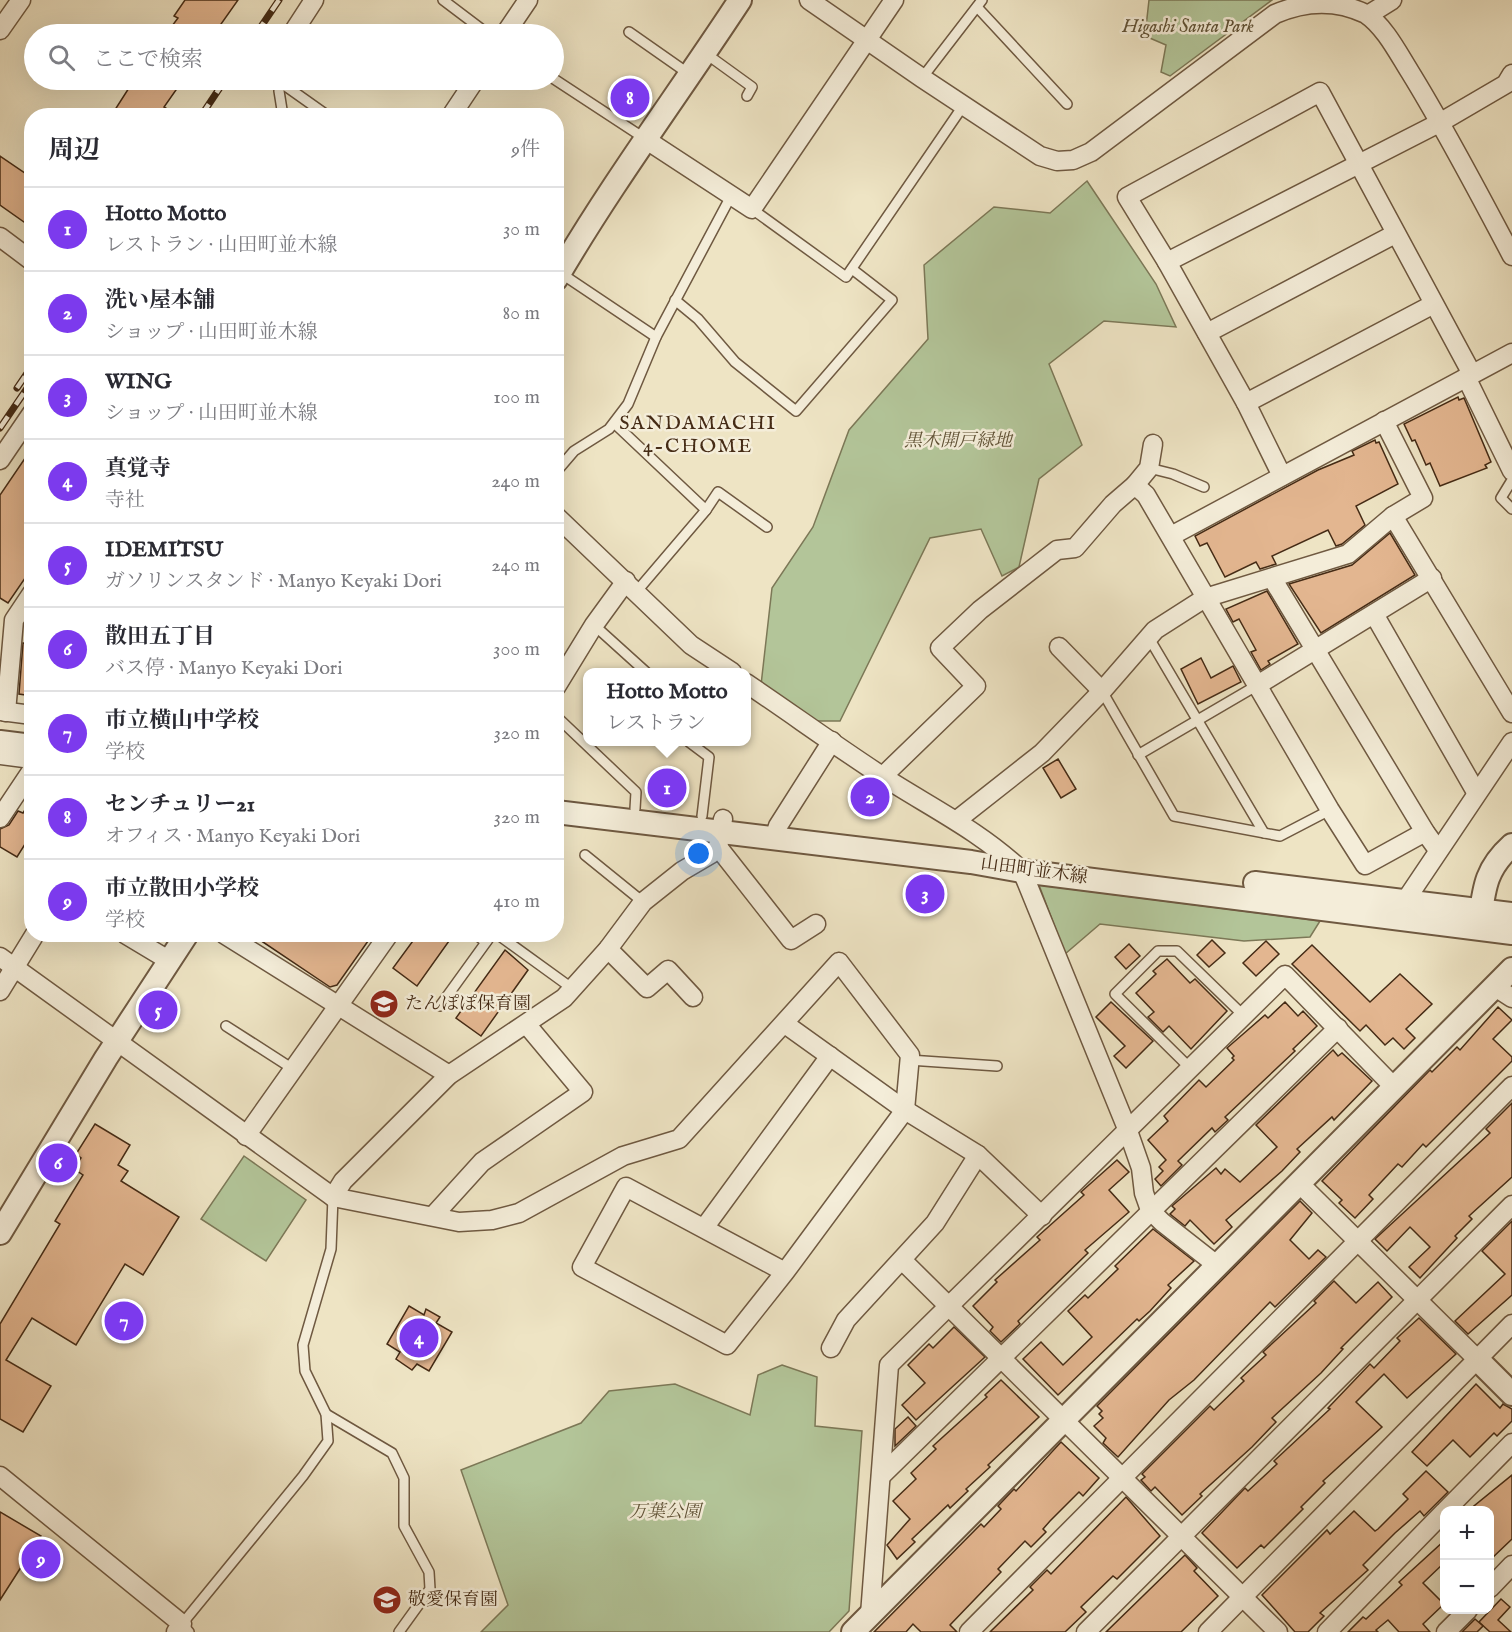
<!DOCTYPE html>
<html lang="ja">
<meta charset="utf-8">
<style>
:root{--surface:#fff;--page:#f2f2f3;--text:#2b2b33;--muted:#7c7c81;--line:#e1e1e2;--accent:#7c3aed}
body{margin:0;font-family:"IM FELL English","Noto Serif JP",serif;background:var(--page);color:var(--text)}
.controls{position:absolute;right:18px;bottom:18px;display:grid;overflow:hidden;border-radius:12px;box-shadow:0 6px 24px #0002}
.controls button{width:54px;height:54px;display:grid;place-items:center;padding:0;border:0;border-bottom:2px solid var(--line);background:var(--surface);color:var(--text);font:30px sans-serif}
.you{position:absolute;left:699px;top:854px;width:21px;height:21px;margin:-15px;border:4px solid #fff;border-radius:50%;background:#1a73e8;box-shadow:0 0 0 9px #1a73e833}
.badge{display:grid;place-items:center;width:39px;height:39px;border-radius:50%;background:var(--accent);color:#fff;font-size:20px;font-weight:700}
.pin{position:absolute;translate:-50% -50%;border:3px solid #fff;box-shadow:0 2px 6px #0006}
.popup{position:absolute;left:583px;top:668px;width:168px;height:78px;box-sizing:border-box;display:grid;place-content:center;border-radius:12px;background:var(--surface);filter:drop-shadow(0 2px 4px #0005);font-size:20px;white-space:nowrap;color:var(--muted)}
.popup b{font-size:22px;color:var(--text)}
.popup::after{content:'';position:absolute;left:50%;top:100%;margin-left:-12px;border:12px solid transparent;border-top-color:var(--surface)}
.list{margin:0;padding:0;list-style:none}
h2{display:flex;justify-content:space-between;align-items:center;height:78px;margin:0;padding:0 24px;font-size:26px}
h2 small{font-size:20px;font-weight:400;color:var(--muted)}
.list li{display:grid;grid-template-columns:39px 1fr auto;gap:18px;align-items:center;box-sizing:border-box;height:84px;padding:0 24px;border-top:2px solid var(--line)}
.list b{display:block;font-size:22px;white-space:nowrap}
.list p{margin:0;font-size:20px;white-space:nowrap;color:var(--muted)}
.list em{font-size:20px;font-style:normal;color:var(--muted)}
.icon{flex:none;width:33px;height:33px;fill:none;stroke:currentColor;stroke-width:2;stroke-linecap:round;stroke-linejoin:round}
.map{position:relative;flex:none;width:1512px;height:1632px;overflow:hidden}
.search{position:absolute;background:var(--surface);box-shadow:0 6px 24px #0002;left:24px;top:24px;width:540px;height:66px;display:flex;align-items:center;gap:15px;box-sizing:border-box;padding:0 21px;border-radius:33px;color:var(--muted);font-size:22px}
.panel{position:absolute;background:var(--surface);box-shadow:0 6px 24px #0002;left:24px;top:108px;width:540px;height:834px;border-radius:24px}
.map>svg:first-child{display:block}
</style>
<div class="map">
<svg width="1512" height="1632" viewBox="0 0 1512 1632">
<rect width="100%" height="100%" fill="#eee4c4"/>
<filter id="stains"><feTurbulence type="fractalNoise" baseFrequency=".00333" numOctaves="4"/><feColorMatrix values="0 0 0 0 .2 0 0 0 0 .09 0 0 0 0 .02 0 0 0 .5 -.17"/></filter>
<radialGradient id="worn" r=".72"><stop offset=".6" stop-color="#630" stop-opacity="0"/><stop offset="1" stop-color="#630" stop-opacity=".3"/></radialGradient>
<!-- green -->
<g fill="#b3c599" stroke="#7c7857" stroke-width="1.5">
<path d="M1149 0H1272L1170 76 1161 72 1166 45 1145 36Z"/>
<path d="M1087 181 1156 284 1176 327 1104 321 1049 364 1082 445 1039 479 1019 567 1002 576 981 529 930 538 840 721H806L761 685 772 588 813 527 849 430 928 339 924 265 994 207 1050 213Z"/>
<path d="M1039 885 1320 921 1310 937 1244 941 1100 924 1065 954Z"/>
<path d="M244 1156 306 1200 266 1261 201 1219Z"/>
<path d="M782 1365 817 1377 815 1426 862 1431 849 1611 829 1632H481L508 1605 461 1470 581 1423 609 1391 675 1384 750 1415 758 1375Z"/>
</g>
<!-- building -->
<g fill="#e3b690" stroke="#452b15" stroke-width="1.5">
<path d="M185 0H238L214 34H166L178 18 174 16Z"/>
<path d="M134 80H183L164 107 178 116H111Z"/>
<path d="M0 156 32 178V212L24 222 0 205Z"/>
<path d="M1458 397 1459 400 1464 398 1491 462 1485 465 1487 468 1440 486 1430 463 1426 465 1415 440 1412 441 1404 424Z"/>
<path d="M1375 440 1376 443 1379 442 1398 484 1356 506 1365 525 1342 544 1336 546 1328 530 1272 556 1276 564 1260 569 1256 562 1225 577 1207 543 1200 546 1195 536 1318 470 1354 455 1352 451Z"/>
<path d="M32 448V568L8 603 0 598V495Z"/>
<path d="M1390 533 1415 575 1321 633 1289 584 1352 565Z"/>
<path d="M1267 591 1298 644 1268 661 1270 664 1261 670 1251 652 1256 650 1239 619 1233 622 1226 609Z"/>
<path d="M23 643 32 644V696L19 694Z"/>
<path d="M1201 658 1211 678 1233 666 1241 682 1198 704 1181 669Z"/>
<path d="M1058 759 1076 789 1061 798 1043 768Z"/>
<path d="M868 780 886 793 873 815 854 804Z"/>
<path d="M32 799V833L17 857 0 847V829L9 825 18 811 23 813Z"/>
<path d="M251 934H373L337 985 330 987Z"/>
<path d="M418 934H454L417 986 393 968Z"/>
<path d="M1212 940 1225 953 1209 967 1197 955Z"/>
<path d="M1266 941 1279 954 1256 976 1243 963Z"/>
<path d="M1129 944 1140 956 1126 969 1115 957Z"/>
<path d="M1312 945 1370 1002 1400 974 1432 1004 1406 1029 1415 1038 1404 1049 1393 1038 1385 1045 1366 1025 1360 1031 1292 964Z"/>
<path d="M505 950 528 970 481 1036 456 1018Z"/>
<path d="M1167 959 1190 983 1195 979 1227 1011 1191 1049 1169 1026 1163 1032 1148 1017 1154 1012 1136 993 1156 974 1153 971Z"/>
<path d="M1111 1002 1153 1041 1126 1068 1114 1056 1125 1046 1096 1017Z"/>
<path d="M1285 1002 1298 1016 1303 1011 1317 1026 1293 1049 1295 1051 1225 1117 1228 1120 1215 1132 1212 1128 1178 1161 1182 1165 1161 1186 1155 1179 1163 1171 1159 1167 1166 1160 1148 1140 1168 1121 1164 1116 1199 1080 1206 1087 1234 1060 1232 1058 1234 1056 1227 1048 1265 1015 1268 1018Z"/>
<path d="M1498 1007 1512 1020 1493 1039 1512 1057V1061L1426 1147 1423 1144 1402 1167 1398 1164 1369 1195 1373 1199 1355 1218 1339 1203 1342 1200 1322 1181 1430 1070 1432 1072 1457 1047 1460 1050Z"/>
<path d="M1333 1050 1338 1056 1342 1053 1372 1081 1334 1120 1332 1117 1297 1149 1300 1152 1282 1171 1226 1220 1232 1227 1214 1244 1190 1220 1185 1226 1170 1214 1175 1209 1172 1206 1216 1168 1221 1174 1225 1169 1240 1182 1277 1147 1256 1125Z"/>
<path d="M1512 1103V1177L1469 1216 1472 1219 1455 1236 1457 1238 1420 1278 1409 1267 1430 1247 1410 1227 1387 1251 1375 1239 1490 1133 1486 1129Z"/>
<path d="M95 1124 130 1145 118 1165 128 1171 121 1181 179 1217 143 1275 125 1264 76 1345 32 1318 6 1360 51 1386 23 1432 0 1419V1324L60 1224 55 1221 83 1175 74 1169 81 1158 76 1154Z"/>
<path d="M1117 1160 1129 1172 1109 1190 1129 1212 1085 1250 1088 1253 1018 1321 1020 1324 1001 1342 990 1331 993 1327 973 1306 997 1282 995 1280 1040 1240 1037 1237 1084 1195 1081 1192Z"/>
<path d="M1300 1201 1312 1213 1290 1240 1309 1259 1318 1250 1326 1257 1275 1307 1270 1302 1194 1380 1169 1400 1118 1457 1103 1443 1106 1438 1094 1426 1103 1418 1099 1414 1102 1411 1097 1406Z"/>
<path d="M1512 1221V1295L1468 1334 1455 1321 1505 1274 1482 1251Z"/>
<path d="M1153 1229 1194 1261 1168 1285 1171 1288 1150 1311 1139 1321 1137 1319 1058 1395 1023 1359 1041 1342 1063 1365 1092 1337 1068 1311 1085 1295 1088 1298 1118 1269 1115 1266Z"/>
<path d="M1334 1281 1356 1303 1378 1282 1392 1297 1341 1348 1343 1349 1321 1373 1272 1418 1276 1422 1252 1447 1200 1494 1202 1496 1182 1515 1155 1487 1151 1491 1141 1480 1145 1477 1142 1474 1210 1406 1214 1410 1244 1381 1241 1378 1266 1355 1263 1352 1316 1303 1314 1301Z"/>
<path d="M409 1306 424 1315 426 1309 440 1317 436 1323 452 1332 429 1371 417 1364 412 1370 396 1359 400 1352 387 1344Z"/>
<path d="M1419 1318 1456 1354 1407 1398 1384 1374 1356 1402 1382 1427 1323 1481 1325 1483 1301 1507 1303 1509 1264 1548 1261 1545 1237 1568 1202 1533 1245 1488 1248 1491 1277 1464 1274 1461 1330 1409 1328 1408 1370 1364 1374 1368 1400 1341 1397 1338Z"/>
<path d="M954 1327 985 1357 916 1420 902 1405 925 1383 908 1365 929 1344 933 1348Z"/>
<path d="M1001 1380 1039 1417 988 1465 990 1467 966 1489 968 1491 950 1508 948 1505 912 1539 915 1542 897 1559 887 1545 910 1519 893 1501 916 1479 911 1473 936 1449 933 1446 987 1397 985 1395Z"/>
<path d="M1476 1384 1500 1408 1503 1404 1512 1409V1421L1497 1436 1494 1433 1470 1457 1453 1440 1427 1466 1412 1452Z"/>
<path d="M908 1417 916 1426 895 1446V1429Z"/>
<path d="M1061 1442 1099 1478 1083 1496 1079 1492 1050 1521 1043 1529 1046 1532 1031 1547 1025 1541 998 1569 1001 1572 950 1625 957 1632H921L913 1624 906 1632H874L981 1524 984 1527 1001 1509 998 1506 1014 1489 1016 1491Z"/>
<path d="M1426 1471 1448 1492 1424 1516 1420 1511 1395 1533 1363 1565 1368 1570 1320 1613 1324 1616 1308 1632H1295L1262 1595 1327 1530 1330 1534 1354 1511 1375 1531 1378 1529 1408 1499 1403 1494Z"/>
<path d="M1512 1475V1539L1490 1560V1510H1469Z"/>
<path d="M1126 1497 1160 1536 1117 1579 1113 1576 1081 1607 1086 1612 1065 1632H990L1033 1590 1030 1587 1047 1570 1051 1574Z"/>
<path d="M0 1512 41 1536 0 1600Z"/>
<path d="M1444 1541V1563L1423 1583 1444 1604 1423 1624 1430 1632H1399L1388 1620 1376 1630 1378 1632H1348L1363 1617 1366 1619 1402 1585 1399 1582Z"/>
<path d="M1185 1555 1197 1568 1194 1571 1218 1596 1181 1632H1106Z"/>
<path d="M1501 1599 1510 1607 1498 1620 1511 1632H1490L1479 1622Z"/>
<path d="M1475 1619 1483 1626 1477 1632H1462Z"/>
</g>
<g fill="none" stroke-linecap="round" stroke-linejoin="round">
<!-- service casing -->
<g stroke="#6f5941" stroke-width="12">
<g id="service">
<path d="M443 0 488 34"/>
<path d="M977 7 1067 104"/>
<path d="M629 32 689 74"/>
<path d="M705 53 752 87 747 96"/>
<path d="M922 78 982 0"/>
<path d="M554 79 644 138"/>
<path d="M281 80 279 91 283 116"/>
<path d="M280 82 328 116"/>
<path d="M752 209 846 277 963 106"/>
<path d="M559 272 656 337"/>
<path d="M675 300 698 319 735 362 796 411 892 300 852 269"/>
<path d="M614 423 706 510 637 591"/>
<path d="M1149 468 1173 474 1204 487"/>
<path d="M556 472 574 451 609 429 628 404 656 337 731 196"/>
<path d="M1512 480 1501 498 1512 509"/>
<path d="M706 510 718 492 767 527"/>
<path d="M594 625 646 672"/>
<path d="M1149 638 1264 833"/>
<path d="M1102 691 1174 816 1280 836 1330 810"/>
<path d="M556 716 636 792 635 809"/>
<path d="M689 742 709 757 702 816"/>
<path d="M1138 755 1256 686"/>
<path d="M585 855 643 902"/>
<path d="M475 934 486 942"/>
<path d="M497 934 573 989"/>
<path d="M440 1006 492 934"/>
<path d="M226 1026 293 1069"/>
<path d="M909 1060 997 1066"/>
<path d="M1191 1069 1115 994 1158 951H1177L1244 1016"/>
<path d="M326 1414 392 1453 404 1478V1526L429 1572 430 1589 399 1632"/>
<path d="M189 1632 182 1624 303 1476 328 1441 326 1414 305 1371 303 1345 331 1249 333 1197"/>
</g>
</g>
<!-- minor casing -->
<g stroke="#6f5941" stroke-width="21">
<g id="minor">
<path d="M809 0 922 78 1040 156 1057 161 1073 160 1091 152 1275 14C1305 1 1337 0 1366 14 1385 27 1398 53 1410 72 1447 132 1479 194 1512 256"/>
<path d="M1368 15 1392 0"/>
<path d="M0 30 21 0"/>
<path d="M292 34 314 0"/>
<path d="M505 34 528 0"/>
<path d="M451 116 475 80"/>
<path d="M645 139 752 209 894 0"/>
<path d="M0 237 32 261"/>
<path d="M1167 262 1127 197 1320 92 1472 374"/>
<path d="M1207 333 1395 234"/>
<path d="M1466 377 1512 471"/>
<path d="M1246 403 1432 305"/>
<path d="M0 460 32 413"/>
<path d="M1282 476 1246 403 1167 262 1441 122 1506 84 1512 74"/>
<path d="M1135 485 1149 468 1153 444"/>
<path d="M556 516 691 645 732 672"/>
<path d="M1393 516 1512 713"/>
<path d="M1171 536 1512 353"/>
<path d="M1272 578 1425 832 1438 850"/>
<path d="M1374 614 1476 792"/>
<path d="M1059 647 1102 691"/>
<path d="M746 683C792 714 836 746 882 776 930 807 980 831 1022 871L1128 1131 1141 1168 1144 1193 1150 1210 1162 1222 1218 1266"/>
<path d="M1256 686 1432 578"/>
<path d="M556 687 594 625 626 581"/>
<path d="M0 711 32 715"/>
<path d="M6 712 14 620 32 593"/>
<path d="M0 755 32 759"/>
<path d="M883 776 976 686 940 648 980 610 1057 550 1075 548 1113 504 1135 485 1146 495 1330 810 1365 865 1425 832"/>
<path d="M0 818 32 770"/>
<path d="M957 820 1042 753 1102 691 1155 630 1205 598 1348 554 1393 516 1423 498 1384 421"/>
<path d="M774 839 778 826 832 741"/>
<path d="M718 847 791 940 816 924"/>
<path d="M1399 910 1512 742"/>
<path d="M125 934 170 961"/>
<path d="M224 934 449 1075"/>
<path d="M608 949 647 988 668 970 693 997"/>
<path d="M0 957 333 1197 459 1222 492 1220 519 1213 623 1156 679 1139 839 962 910 1055 905 1110 785 1272 626 1187 582 1267 727 1345 785 1272"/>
<path d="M1495 987 1512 998"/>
<path d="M0 991 35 934"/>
<path d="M785 1024 905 1110 978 1155 1042 1216"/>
<path d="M246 1136 389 934"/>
<path d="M1300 1184 1477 1359"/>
<path d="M333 1197 343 1181 449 1075 564 998 608 949 643 902 682 871 711 854 718 847 723 819"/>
<path d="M433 1216 482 1162 583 1092 527 1025"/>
<path d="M704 1228 830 1056"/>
<path d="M902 1260 1278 1632"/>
<path d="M831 1348 846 1320 935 1223 978 1155"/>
<path d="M0 1476 182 1624 176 1632"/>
<path d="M881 1476 1338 1028"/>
<path d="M1446 1510 1512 1443"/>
<path d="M1490 1588 1512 1565"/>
<path d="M870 1615 889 1365 1285 975 1395 1088"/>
<path d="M969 1632 1512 1086"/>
<path d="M1086 1632 1512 1205"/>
<path d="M1208 1632 1512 1324"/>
<path d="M1327 1632 1444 1512"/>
<path d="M1446 1632 1468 1610"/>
</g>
</g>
<!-- tertiary casing -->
<g stroke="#6f5941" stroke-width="26">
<g id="tertiary">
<path d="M556 279C612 183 679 93 740 0"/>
<path d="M0 742 32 746"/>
<path d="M556 812 971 862 1022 871 1512 933"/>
<path d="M1255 883 1512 914"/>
<path d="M1479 926C1484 890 1484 870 1512 845"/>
<path d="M0 1233 106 1058 187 934"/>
<path d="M1477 1359 1512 1394"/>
<path d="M853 1632 1512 969"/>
</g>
</g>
<!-- service -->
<use href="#service" stroke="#f4edd9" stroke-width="9"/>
<!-- minor -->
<use href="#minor" stroke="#f4edd9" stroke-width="18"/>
<!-- tertiary -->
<use href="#tertiary" stroke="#f4edd9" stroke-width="22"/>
<!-- rail casing -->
<g stroke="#452b15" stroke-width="7">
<g id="rail">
<path d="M256 34 279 0"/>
<path d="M201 116 225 80"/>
<path d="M17 388 32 366"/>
<path d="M0 428 32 381"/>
</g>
</g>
<!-- rail -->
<use href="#rail" stroke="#f4edd9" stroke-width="4.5" stroke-dasharray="14" stroke-linecap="butt"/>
</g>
<!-- icons -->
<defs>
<g id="school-disc" transform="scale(1.5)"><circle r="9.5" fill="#8f2418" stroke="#f4edd9"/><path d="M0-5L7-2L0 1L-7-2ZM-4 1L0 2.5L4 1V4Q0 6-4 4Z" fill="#fff"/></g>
</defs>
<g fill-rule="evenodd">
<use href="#school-disc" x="384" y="1004"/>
<use href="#school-disc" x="387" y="1600"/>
</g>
<g text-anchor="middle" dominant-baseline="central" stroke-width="5" stroke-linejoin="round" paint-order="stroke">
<!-- park labels -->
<g font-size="18" font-style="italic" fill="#605236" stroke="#f4edd9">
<text x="1188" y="27">Higashi Santa Park</text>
<text x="958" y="441">黒木開戸緑地</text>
<text x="665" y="1512">万葉公園</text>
</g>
<!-- street labels -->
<g font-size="18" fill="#452b15" stroke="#f4edd9">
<text transform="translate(1034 871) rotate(8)">山田町並木線</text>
</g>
<!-- poi labels -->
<g font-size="18" fill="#452b15" stroke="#f4edd9" text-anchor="start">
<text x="405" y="1004">たんぽぽ保育園</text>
<text x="408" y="1600">敬愛保育園</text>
</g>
<!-- neighbourhood labels -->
<g font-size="20" letter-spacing="1.5" fill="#452b15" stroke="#f4edd9">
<text x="698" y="423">SANDAMACHI<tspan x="698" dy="23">4-CHOME</tspan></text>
</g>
</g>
<rect width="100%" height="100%" filter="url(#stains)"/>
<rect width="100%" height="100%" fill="url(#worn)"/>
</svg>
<div class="controls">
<button>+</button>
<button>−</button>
</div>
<div class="you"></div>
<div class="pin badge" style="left:667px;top:788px">1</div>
<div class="popup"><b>Hotto Motto</b>レストラン</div>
<div class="pin badge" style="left:870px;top:797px">2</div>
<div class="pin badge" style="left:925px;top:894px">3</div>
<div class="pin badge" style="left:419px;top:1338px">4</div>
<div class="pin badge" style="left:158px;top:1010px">5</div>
<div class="pin badge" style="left:58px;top:1163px">6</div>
<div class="pin badge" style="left:124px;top:1321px">7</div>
<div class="pin badge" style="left:630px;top:98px">8</div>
<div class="pin badge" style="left:41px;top:1559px">9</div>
<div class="search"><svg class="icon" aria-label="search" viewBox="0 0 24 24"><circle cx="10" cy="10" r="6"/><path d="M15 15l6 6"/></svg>ここで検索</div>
<section class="panel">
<h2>周辺<small>9件</small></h2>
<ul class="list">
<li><span class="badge">1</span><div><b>Hotto Motto</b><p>レストラン · 山田町並木線</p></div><em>30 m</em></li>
<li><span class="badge">2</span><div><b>洗い屋本舗</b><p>ショップ · 山田町並木線</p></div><em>80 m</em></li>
<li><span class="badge">3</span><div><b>WING</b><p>ショップ · 山田町並木線</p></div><em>100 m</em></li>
<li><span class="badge">4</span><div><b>真覚寺</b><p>寺社</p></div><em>240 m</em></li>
<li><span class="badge">5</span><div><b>IDEMITSU</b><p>ガソリンスタンド · Manyo Keyaki Dori</p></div><em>240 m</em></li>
<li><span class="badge">6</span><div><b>散田五丁目</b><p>バス停 · Manyo Keyaki Dori</p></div><em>300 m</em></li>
<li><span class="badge">7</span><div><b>市立横山中学校</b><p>学校</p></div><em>320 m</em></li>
<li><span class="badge">8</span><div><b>センチュリー21</b><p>オフィス · Manyo Keyaki Dori</p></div><em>320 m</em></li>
<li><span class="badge">9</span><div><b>市立散田小学校</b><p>学校</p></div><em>410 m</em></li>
</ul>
</section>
</div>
